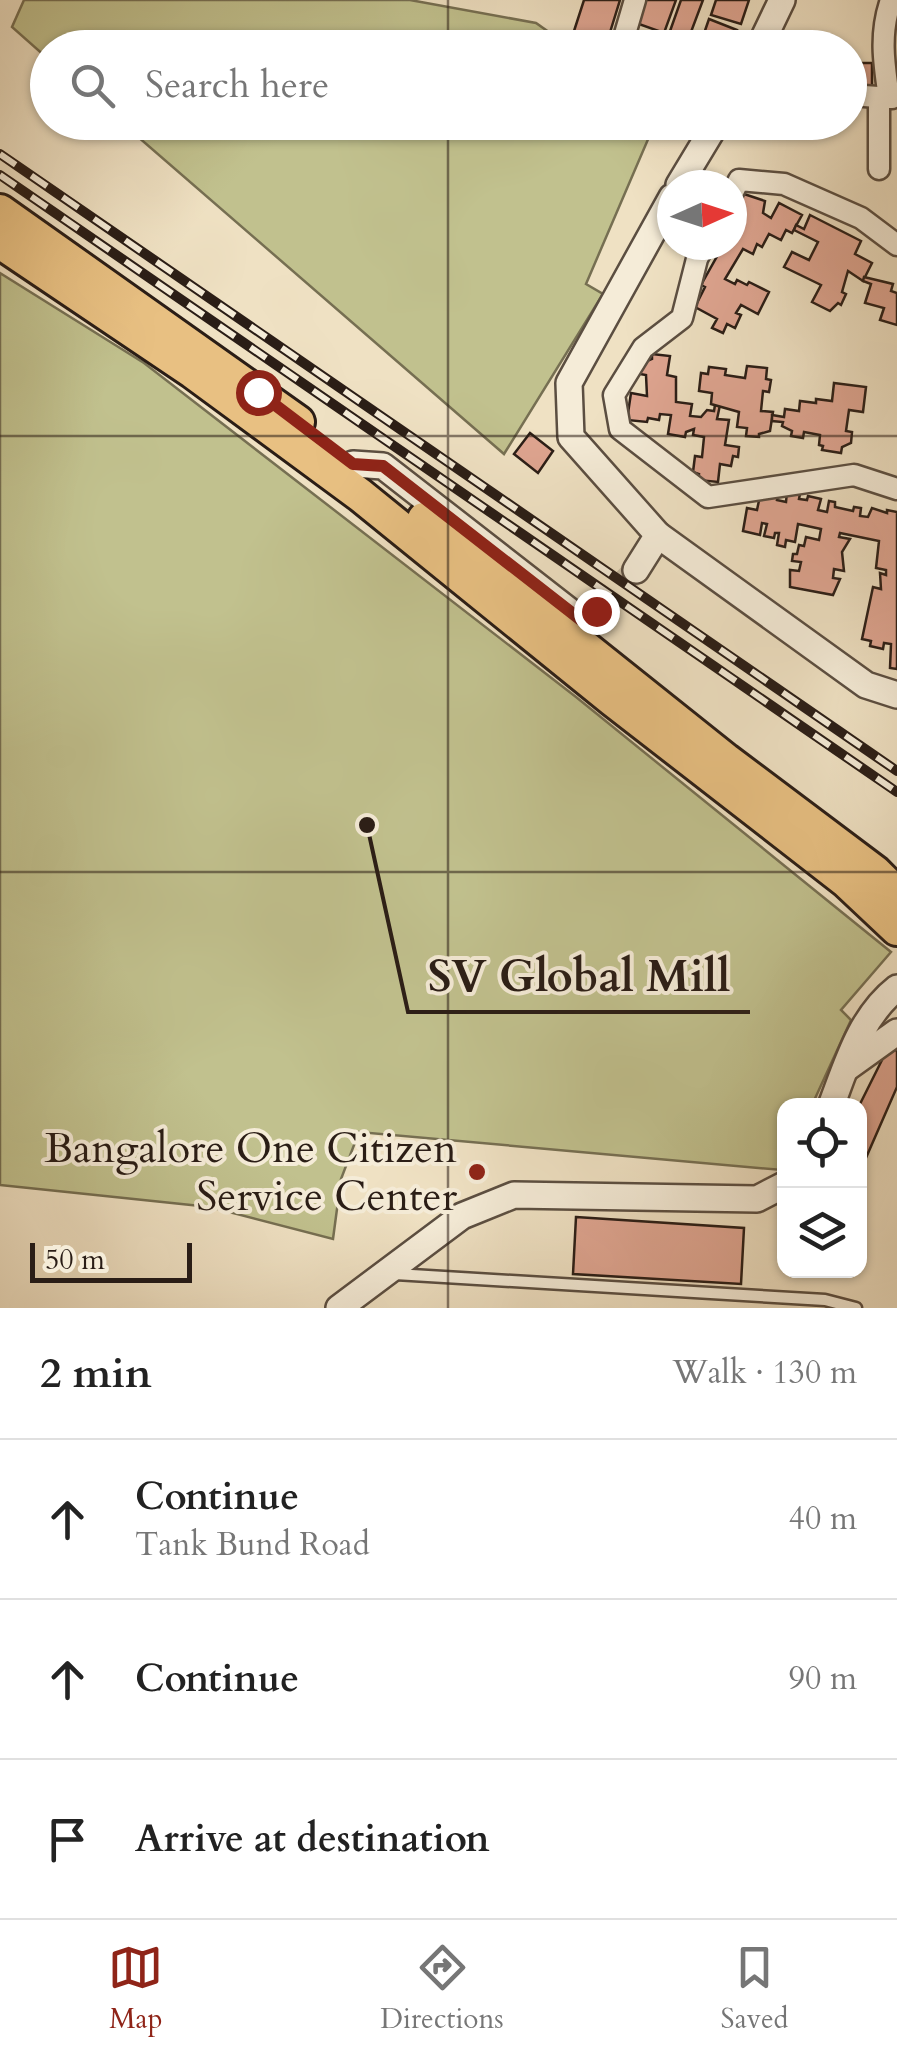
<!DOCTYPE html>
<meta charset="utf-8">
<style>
:root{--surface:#fff;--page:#f2f2f2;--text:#222;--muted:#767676;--line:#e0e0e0;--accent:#8f2418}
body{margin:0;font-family:Cardo,serif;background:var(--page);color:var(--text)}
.controls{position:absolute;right:30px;bottom:30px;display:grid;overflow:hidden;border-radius:20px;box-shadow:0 2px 8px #0004}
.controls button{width:90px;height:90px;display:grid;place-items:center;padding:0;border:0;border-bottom:2px solid var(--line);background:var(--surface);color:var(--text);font:50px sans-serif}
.compass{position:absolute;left:657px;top:170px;width:90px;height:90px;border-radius:50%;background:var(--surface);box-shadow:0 2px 8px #0004;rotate:87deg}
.scale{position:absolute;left:30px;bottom:25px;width:162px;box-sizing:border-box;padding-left:10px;border:5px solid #2a1d16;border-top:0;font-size:28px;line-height:35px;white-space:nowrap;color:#2a1d16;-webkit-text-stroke:8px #f5ecd8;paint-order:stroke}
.stop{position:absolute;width:30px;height:30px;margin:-22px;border:8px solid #8f2418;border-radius:50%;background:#fff}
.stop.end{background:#8f2418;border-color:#fff;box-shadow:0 2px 10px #0008}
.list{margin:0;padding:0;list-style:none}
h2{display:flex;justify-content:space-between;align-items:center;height:130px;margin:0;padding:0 40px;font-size:42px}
h2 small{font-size:32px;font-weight:400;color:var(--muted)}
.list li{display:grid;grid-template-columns:65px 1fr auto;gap:30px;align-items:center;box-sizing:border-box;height:160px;padding:0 40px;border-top:2px solid var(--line)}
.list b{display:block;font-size:38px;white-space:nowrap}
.list p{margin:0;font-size:32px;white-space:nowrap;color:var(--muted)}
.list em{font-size:32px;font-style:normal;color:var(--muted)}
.icon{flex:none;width:55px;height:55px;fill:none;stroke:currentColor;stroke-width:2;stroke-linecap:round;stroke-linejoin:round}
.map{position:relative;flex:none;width:897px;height:1308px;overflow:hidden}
.search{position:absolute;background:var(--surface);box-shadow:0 2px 8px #0004;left:30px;right:30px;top:30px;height:110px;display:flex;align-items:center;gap:25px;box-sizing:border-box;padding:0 35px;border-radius:55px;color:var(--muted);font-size:38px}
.sheet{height:610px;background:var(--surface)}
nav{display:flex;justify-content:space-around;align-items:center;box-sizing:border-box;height:140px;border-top:2px solid var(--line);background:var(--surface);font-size:28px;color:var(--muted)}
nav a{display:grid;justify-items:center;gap:5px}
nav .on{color:var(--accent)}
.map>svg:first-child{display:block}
</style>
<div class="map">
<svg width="897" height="1308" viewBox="0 0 897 1308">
<rect width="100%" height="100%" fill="#efe1c3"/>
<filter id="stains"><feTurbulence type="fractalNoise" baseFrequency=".002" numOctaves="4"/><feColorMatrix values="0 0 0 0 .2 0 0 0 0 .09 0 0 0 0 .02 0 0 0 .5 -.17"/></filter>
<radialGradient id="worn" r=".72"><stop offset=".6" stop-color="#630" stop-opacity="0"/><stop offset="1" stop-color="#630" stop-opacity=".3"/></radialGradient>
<!-- green -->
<g fill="#c1c18e" stroke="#766f52" stroke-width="2.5">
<path d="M24 0H410L536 23 570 47 48 48 47 58 12 27Z"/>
<path d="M122 123H655L586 284 603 294 504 454Z"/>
<path d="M0 273 144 363 576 697 891 952 841 1010 851 1020 812 1105 784 1106 782 1170 359 1132 341 1179 333 1239 210 1207 0 1185Z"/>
</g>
<!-- building -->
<g fill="#dfa591" stroke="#2a1d16" stroke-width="2.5">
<path d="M584 0H620L607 42 574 31Z"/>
<path d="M644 0H676L664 33 636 23Z"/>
<path d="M681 0H703L685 48H664Z"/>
<path d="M716 0H749L741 24 711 15Z"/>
<path d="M709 19 737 30 731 48H699Z"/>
<path d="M850 63H872V95L850 94Z"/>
<path d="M741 193 765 201 763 213 771 218 779 203 802 215 792 233 786 230 781 240 769 234 762 247 757 244 753 254 743 249 725 279 735 284 737 280 747 285 749 282 769 292 758 314 741 305 736 313 741 315 735 328 727 324 723 333 712 328 717 319 695 307 705 287 701 285 720 251 716 245H732V228L734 224 738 226 742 218 732 213V200Z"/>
<path d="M810 215 861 241 855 254 872 263 863 281 848 271 842 292 846 294 841 305 838 303 830 311 812 302 821 285 784 267 792 252 809 260 818 242 794 230 796 225 804 229Z"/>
<path d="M864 277 893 284 891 291 897 293V325L880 320 884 308 865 303 871 284 863 281Z"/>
<path d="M652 354 670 356 667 375 676 377V402L692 404 690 416 701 417 707 410 714 411 715 405H720L717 419 729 420 725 445 739 447 738 457 733 456 731 466 720 464 718 482 698 480 699 474 693 472 695 456 702 457 704 437 693 435 694 429 686 432 685 437 668 434 671 415 660 414 659 420 648 418 647 422 627 420 631 393 647 396 646 375 640 374 642 363 652 359Z"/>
<path d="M747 366 767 368 766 379 771 380 769 392 763 391 761 411 773 412 770 431 759 434V437L746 436 747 428 737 427 739 412 711 404 712 393 699 391 701 373 708 374 709 367 726 369 725 375 745 378Z"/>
<path d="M834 383 866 387 863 412 849 410 846 431 852 432 851 443 842 447 841 453 822 450 823 446 819 445 820 435 804 432 803 438 791 436 792 431 782 426 783 422 772 421V415L784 417 785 409 799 411 800 401 816 403V399L832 401Z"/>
<path d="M530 433 553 451 538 473 514 454Z"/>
<path d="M761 491H779L777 500 786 502 787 492 800 494 799 499 807 500 808 496 821 499 818 510 827 512 829 501 835 502V507L853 511 854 507 861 508 860 516 868 517 872 508 887 513V510L897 512V669L890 668 891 644 884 643 883 649 870 646 871 641 862 639 873 587 881 589 880 573 886 575V570L876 568 879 541 840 533 839 537 850 539 842 552 844 571 834 569 833 578 840 579 833 595 790 587V570L799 571 801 562 792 561 793 554H797L799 545 804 546 806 537 819 540 821 529 798 524 795 542 786 540 785 547 777 545 779 533H775L774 538 764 536 767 524 762 523 760 535 743 531 747 508 757 510Z"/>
<path d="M889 1046 897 1051V1087L865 1160 860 1159 859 1106Z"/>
<path d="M576 1217 744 1228 741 1284 573 1274Z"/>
</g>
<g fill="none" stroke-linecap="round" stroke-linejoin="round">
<!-- tertiary-tunnel -->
<path stroke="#c8baa0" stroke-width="25" stroke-dasharray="25 12" stroke-linecap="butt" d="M596 611 636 570"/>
<!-- service casing -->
<g stroke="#5b4e41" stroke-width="15">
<path id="service" d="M395 1274 825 1300 856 1308"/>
</g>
<!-- minor casing -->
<g stroke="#5b4e41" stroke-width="25">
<g id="minor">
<path d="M625 34 635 0"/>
<path d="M850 95 892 98"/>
<path d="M889 98C884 64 879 34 891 0"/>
<path d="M879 169V98"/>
<path d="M732 194 739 180 784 184 861 218 897 245"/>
<path d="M704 245 697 259 682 318 643 348 614 395 620 429 708 497 854 475 897 489"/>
</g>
</g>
<!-- tertiary casing -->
<g stroke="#5b4e41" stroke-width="30">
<g id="tertiary">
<path d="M759 48 782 0"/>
<path d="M679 185 717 122"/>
<path d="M353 464 383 466 581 620 596 611"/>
<path d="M658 535 866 685 897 695"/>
<path d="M636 570 658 535 571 437 569 383 672 197"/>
<path d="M848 1067 897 1032"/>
<path d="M831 1106C847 1064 860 1017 897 988"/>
<path d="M339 1308 462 1216 514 1195 757 1199 784 1185"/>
</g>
</g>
<!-- primary casing -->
<g stroke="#2a1d16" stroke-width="38">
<g id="primary">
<path d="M0 211 298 422"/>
<path d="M0 242 193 372 360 495 613 700 846 881 897 929"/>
<path d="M424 519 726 760 875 872 897 894"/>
</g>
</g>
<!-- service -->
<use href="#service" stroke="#f5ecd8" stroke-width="10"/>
<!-- minor -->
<use href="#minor" stroke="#f5ecd8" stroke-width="20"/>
<!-- tertiary -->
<use href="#tertiary" stroke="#f5ecd8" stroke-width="25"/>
<!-- primary -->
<use href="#primary" stroke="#e8c082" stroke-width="32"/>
<!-- rail casing -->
<g stroke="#2a1d16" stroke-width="10">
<g id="rail">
<path d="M0 154 897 771"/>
<path d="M0 175 897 792"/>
</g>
</g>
<!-- rail -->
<use href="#rail" stroke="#f5ecd8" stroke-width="6" stroke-dasharray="19" stroke-linecap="butt"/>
</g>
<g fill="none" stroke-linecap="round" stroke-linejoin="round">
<!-- route -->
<path stroke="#8f2418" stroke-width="12" d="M258 392 353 464 383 466 581 620 596 611"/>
</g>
<!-- grid -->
<path fill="none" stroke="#2a1d16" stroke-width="2.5" stroke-opacity="0.55" d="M448 0V48M448 122V1308M0 436H897M0 872H897"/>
<!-- markers -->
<circle fill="#8f2418" stroke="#f5ecd8" stroke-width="4" cx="477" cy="1172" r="10"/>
<g text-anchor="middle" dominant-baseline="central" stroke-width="8" stroke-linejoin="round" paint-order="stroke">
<!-- poi labels -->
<g font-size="42" fill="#2a1d16" stroke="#f5ecd8" text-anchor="end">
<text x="457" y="1148">Bangalore One Citizen<tspan x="457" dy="48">Service Center</tspan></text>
</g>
</g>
<!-- callouts -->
<path fill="none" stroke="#2a1d16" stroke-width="4" d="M367 825L408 1012H750"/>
<circle fill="#2a1d16" stroke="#f5ecd8" stroke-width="4" cx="367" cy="825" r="10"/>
<g font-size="45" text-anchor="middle" font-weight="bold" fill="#2a1d16" stroke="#f5ecd8" stroke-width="8" stroke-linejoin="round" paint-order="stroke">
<text x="579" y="991">SV Global Mill</text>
</g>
<rect width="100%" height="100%" filter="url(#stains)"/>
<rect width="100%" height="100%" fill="url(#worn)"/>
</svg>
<div class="controls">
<button><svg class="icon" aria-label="locate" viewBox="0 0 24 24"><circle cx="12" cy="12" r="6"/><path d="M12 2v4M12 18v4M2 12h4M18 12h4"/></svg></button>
<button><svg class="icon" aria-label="layers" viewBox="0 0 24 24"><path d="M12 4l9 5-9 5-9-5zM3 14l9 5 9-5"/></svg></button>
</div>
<svg class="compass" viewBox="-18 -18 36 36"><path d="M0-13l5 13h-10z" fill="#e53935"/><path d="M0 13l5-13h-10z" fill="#767676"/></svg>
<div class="scale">50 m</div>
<div class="stop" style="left:258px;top:392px"></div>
<div class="stop end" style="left:596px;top:611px"></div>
<div class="search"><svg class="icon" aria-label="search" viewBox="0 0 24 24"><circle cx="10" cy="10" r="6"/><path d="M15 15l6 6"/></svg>Search here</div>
</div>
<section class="sheet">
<h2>2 min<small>Walk · 130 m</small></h2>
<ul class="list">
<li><svg class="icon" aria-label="ahead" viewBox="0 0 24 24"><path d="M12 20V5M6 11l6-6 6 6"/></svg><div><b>Continue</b><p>Tank Bund Road</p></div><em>40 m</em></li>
<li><svg class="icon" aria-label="ahead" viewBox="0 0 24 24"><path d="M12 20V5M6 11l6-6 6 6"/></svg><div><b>Continue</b></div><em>90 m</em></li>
<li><svg class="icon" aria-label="arrive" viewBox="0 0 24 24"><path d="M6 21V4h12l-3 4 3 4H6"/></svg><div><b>Arrive at destination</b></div></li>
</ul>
</section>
<nav>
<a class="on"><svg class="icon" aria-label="map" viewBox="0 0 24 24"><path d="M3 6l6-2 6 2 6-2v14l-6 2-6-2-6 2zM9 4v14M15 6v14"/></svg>Map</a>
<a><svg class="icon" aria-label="directions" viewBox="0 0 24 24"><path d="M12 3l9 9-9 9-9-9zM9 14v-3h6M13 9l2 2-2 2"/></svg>Directions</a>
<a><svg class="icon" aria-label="saved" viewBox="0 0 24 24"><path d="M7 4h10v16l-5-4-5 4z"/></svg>Saved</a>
</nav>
